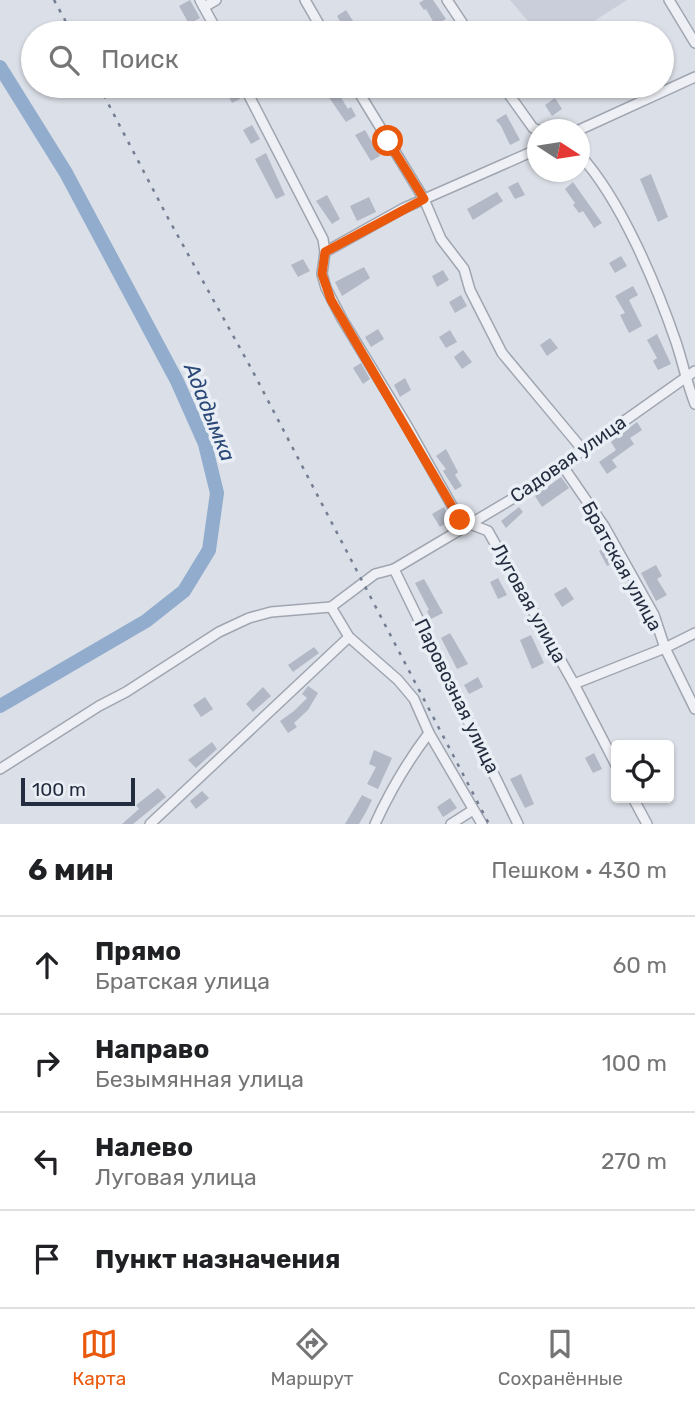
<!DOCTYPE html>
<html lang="ru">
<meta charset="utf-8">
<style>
:root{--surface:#fff;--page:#f6f6f6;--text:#202124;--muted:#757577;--line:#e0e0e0;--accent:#ea580c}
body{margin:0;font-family:Rubik,sans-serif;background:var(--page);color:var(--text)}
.controls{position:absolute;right:21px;bottom:21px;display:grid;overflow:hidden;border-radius:7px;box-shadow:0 2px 5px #0004}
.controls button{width:63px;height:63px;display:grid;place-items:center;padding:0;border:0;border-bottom:2px solid var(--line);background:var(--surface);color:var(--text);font:35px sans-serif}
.compass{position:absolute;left:527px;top:119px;width:63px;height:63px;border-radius:50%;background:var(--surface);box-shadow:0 2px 5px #0004;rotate:102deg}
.scale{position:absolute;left:21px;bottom:18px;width:114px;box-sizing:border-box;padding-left:7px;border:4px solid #242d3f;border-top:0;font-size:19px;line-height:24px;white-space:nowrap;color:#242d3f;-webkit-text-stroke:5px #eaeef5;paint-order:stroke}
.stop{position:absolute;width:21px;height:21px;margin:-16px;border:5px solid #ea580c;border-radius:50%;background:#fff}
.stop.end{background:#ea580c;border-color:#fff;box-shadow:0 2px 7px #0008}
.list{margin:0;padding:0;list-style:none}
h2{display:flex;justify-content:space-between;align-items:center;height:91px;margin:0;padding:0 28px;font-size:30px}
h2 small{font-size:23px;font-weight:400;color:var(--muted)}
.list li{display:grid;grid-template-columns:46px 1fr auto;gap:21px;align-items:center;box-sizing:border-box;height:98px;padding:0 28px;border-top:2px solid var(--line)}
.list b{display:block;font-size:26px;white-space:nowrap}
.list p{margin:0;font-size:23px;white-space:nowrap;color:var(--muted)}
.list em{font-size:23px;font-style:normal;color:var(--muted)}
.icon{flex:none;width:38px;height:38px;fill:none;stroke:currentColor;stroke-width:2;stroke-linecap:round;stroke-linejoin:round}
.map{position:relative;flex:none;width:695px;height:824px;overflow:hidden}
.search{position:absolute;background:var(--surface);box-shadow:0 2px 5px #0004;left:21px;right:21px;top:21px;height:77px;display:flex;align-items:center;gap:18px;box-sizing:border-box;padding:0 24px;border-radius:38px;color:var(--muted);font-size:26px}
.sheet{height:483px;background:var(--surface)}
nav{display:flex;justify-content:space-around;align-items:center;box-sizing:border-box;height:98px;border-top:2px solid var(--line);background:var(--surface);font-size:19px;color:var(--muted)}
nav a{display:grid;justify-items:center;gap:4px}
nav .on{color:var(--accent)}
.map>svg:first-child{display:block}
</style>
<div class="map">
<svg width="695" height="824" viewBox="0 0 695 824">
<rect width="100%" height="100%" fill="#dbdfe7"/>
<!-- built -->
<path fill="#c9ceda" d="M510 0H627L575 33H538Z"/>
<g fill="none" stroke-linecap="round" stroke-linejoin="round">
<!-- river -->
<path stroke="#91accc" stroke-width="14" d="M0 67 66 173 177 381 205 444 217 493 209 550 184 591 146 621 0 706"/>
</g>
<!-- building -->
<g fill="#b2b8c5">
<path d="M190 0 200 18 189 24 179 6Z"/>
<path d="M424 0H433L446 19 435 25 426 9 424 10 419 3Z"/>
<path d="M346 10 355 24 361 33H347L341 23 337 16Z"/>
<path d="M223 86H235L240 99 232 103Z"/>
<path d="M321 86H334L348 109 351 107 356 116 346 122Z"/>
<path d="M555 98 562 109 552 116 545 105Z"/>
<path d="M506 114 520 140 510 145 501 126 496 120Z"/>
<path d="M252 125 260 139 251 144 243 130Z"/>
<path d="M365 130 380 156 371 161 355 135Z"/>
<path d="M266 153 285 195 276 199 255 159Z"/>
<path d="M651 174 668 217 658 222 640 179Z"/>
<path d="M518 182 525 195 515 199 508 187Z"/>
<path d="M573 182 602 223 594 228 583 211 579 213 573 205 575 203 565 189Z"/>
<path d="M497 192 503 201 473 220 467 209Z"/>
<path d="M327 195 340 219 332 224 316 201Z"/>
<path d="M369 197 376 212 357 221 350 206Z"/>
<path d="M621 256 627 266 615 273 609 263Z"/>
<path d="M303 259 310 271 298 277 291 265Z"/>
<path d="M364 267 370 278 342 296 335 282Z"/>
<path d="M443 270 449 280 437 287 432 276Z"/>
<path d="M633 286 638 295 629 300 642 326 629 333 620 315 625 313 615 296Z"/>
<path d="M461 295 467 306 455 313 449 302Z"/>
<path d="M378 329 384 339 371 347 365 337Z"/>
<path d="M450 330 457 342 446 348 439 337Z"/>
<path d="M657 334 671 364 658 370 653 361 657 358 647 340Z"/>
<path d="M550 338 558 348 547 356 540 345Z"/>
<path d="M463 350 472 362 462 369 454 357Z"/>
<path d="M361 363 370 379 363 384 353 368Z"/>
<path d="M405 378 411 390 400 397 394 385Z"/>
<path d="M637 422 642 430 630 438 634 444 612 460 617 467 607 474 599 462 616 450 611 442Z"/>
<path d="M446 449 458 472 455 475 462 486 455 490 443 471 446 469 436 456Z"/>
<path d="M561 477 569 488 542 507 535 496Z"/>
<path d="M444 507 451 520 440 527 432 514Z"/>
<path d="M519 507 523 512 506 528 501 521Z"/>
<path d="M608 547 616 562 607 566 599 551Z"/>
<path d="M656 565 662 576 657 579 667 595 656 601 641 573Z"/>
<path d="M498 578 507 595 498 599 490 582Z"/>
<path d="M424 579 443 613 431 619 427 611 429 610 415 583Z"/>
<path d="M566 587 574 599 562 607 554 594Z"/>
<path d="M450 633 468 664 457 669 441 638Z"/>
<path d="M531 635 544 663 532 669 520 640Z"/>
<path d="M314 647 319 653 293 672 288 665Z"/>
<path d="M478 677 483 687 469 694 464 685Z"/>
<path d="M308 686 318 693 308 710 294 723 297 727 288 733 280 721 294 711 307 698 302 694Z"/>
<path d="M263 687 271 696 253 712 246 704Z"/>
<path d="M205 697 213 709 201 717 193 705Z"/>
<path d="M212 742 217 749 196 768 188 760Z"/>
<path d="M374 750 392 758 378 789 367 784 376 767 369 764Z"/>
<path d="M594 753 602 769 593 773 585 758Z"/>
<path d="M521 774 534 804 525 808 510 779Z"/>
<path d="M158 788 166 797 133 824H122L139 809 136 805Z"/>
<path d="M202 791 209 798 196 809 190 801Z"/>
<path d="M362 795 372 800 366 812 359 824H345Z"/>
<path d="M450 798 457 808 443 817 437 807Z"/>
</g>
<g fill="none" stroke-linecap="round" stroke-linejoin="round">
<!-- minor casing -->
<g stroke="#a0a6b1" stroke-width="12">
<g id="minor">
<path d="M200 0 218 33"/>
<path d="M305 0 324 33"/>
<path d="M447 0 469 33"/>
<path d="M669 0 695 43"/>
<path d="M204 7 216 0"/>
<path d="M244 86 323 239 325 252 322 274 326 288 342 319 406 424 460 520 488 531 497 547 574 684 616 765"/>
<path d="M355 86 424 199 441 239 464 269 470 290 502 353 583 450"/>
<path d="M503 86 533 128 538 130"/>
<path d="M579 130 695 77"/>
<path d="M580 155C621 200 656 284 676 342 683 363 687 384 695 404"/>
<path d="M325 252 404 208 538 149"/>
<path d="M562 465 604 526 654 615 665 648 695 709"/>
<path d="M394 569 518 824"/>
<path d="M331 607 375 574 394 569 539 483 562 465 695 371"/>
<path d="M331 607 349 637 398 680 414 699 429 733 482 824"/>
<path d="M574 684 665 648 695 633"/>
<path d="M0 769 99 706 126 692 219 632 249 618 271 612 331 607"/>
<path d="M633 798 647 824"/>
<path d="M150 824 349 637"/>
<path d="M375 824C390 791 407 762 429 733"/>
<path d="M451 824 473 810"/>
</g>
</g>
<!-- minor -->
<use href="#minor" stroke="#eef0f5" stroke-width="9"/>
<!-- rail -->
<g stroke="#737e92" stroke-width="2.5" stroke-dasharray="3.5 7" stroke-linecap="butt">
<path d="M54 0 72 33"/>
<path d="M99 86 168 218 251 368 489 824"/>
</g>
</g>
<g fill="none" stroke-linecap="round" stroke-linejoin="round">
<!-- route -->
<path stroke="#ea580c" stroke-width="9" d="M388 141 424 199 325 252 322 274 331 300 460 520"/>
</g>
<g text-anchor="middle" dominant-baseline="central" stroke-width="7" stroke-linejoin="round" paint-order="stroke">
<!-- street labels -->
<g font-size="19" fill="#242d3f" stroke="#eaeef5">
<text transform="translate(568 459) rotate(-35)">Садовая улица</text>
<text transform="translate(622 566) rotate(61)">Братская улица</text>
<text transform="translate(529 603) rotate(61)">Луговая улица</text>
<text transform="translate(457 696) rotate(64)">Паровозная улица</text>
</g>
<!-- water labels -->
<g font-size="21" font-style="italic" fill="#2a4976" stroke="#eaeef5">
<text transform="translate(210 412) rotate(68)">Ададымка</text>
</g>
</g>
</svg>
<div class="controls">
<button><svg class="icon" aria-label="locate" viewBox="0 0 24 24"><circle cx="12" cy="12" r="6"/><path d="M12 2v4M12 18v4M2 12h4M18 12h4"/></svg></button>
</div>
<svg class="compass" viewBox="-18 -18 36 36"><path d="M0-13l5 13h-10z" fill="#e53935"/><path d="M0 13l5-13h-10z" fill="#757577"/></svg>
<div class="scale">100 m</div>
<div class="stop" style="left:388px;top:141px"></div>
<div class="stop end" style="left:460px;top:520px"></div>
<div class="search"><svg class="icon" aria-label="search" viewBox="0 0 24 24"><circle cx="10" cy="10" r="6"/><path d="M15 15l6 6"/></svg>Поиск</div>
</div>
<section class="sheet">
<h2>6 мин<small>Пешком · 430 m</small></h2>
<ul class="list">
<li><svg class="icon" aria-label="ahead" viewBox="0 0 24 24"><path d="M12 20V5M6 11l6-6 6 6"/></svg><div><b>Прямо</b><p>Братская улица</p></div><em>60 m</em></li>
<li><svg class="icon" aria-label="right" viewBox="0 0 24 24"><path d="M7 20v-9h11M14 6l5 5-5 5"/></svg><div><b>Направо</b><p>Безымянная улица</p></div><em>100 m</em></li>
<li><svg class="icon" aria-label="left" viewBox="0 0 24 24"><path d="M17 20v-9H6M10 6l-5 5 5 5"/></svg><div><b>Налево</b><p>Луговая улица</p></div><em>270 m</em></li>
<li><svg class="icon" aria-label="arrive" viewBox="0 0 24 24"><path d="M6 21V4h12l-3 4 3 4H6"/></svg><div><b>Пункт назначения</b></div></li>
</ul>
</section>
<nav>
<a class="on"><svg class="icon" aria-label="map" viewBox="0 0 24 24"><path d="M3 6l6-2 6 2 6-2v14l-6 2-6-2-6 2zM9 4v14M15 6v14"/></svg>Карта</a>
<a><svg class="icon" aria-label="directions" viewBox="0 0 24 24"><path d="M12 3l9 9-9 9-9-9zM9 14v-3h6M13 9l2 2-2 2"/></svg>Маршрут</a>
<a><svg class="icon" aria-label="saved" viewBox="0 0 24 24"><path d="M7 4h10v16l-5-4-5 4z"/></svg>Сохранённые</a>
</nav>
